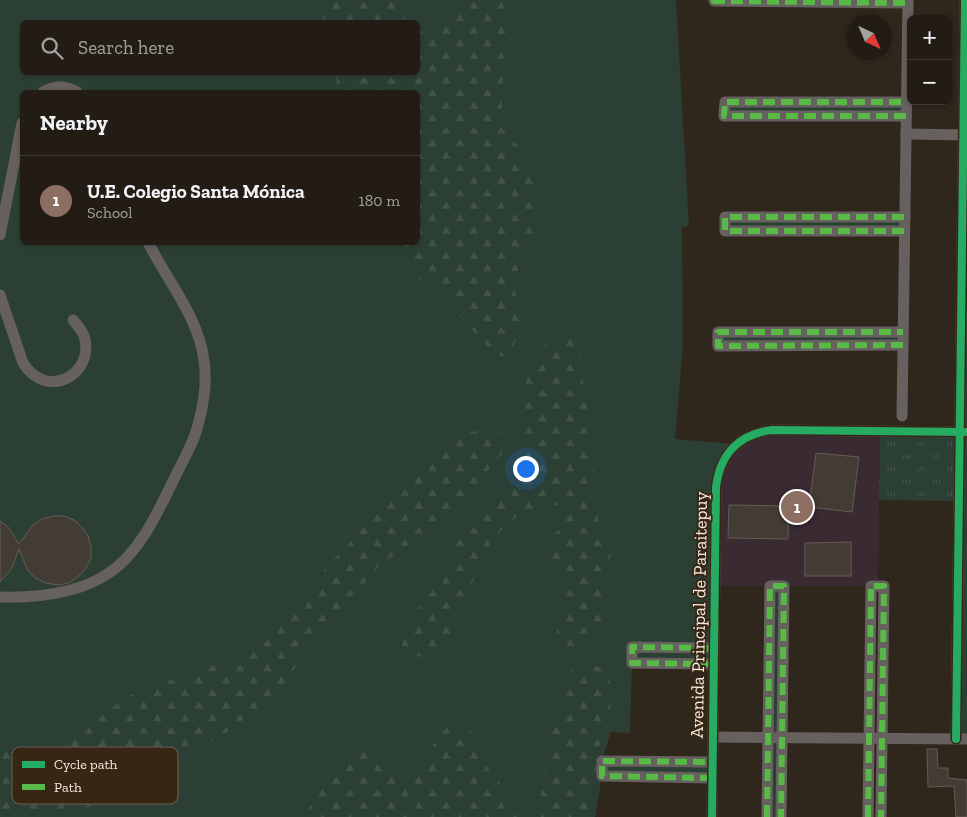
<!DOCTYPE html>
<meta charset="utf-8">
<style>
:root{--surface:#231c15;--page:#2f2922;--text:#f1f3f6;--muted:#a3a1a0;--line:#403a34;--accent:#0b8043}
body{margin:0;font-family:"Zilla Slab",serif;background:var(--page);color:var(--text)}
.controls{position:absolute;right:15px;top:15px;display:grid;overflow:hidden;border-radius:8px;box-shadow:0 1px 4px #0004}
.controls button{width:45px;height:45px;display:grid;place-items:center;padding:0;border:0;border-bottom:1px solid var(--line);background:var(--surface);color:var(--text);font:25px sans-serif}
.compass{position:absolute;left:847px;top:15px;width:45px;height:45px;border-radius:50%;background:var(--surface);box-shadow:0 1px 4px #0004;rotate:136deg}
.you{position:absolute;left:525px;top:468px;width:18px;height:18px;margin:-12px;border:4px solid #fff;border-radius:50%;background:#1a73e8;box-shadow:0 0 0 8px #1a73e833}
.badge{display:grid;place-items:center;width:32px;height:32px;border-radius:50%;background:var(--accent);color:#fff;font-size:16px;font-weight:700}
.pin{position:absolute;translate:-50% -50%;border:2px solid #fff;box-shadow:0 1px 5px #0006}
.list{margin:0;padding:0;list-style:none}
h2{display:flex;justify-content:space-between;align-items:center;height:65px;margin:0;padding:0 20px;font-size:21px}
h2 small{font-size:16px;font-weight:400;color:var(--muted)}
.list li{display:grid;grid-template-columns:32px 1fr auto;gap:15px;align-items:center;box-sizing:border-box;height:90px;padding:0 20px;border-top:1px solid var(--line)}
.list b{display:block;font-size:19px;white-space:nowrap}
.list p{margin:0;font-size:16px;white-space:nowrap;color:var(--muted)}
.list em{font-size:16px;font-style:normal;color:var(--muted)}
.icon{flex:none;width:28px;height:28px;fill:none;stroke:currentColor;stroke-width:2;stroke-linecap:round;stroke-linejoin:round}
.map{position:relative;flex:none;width:967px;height:817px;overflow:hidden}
.search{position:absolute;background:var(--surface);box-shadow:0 1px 4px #0004;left:20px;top:20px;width:400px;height:55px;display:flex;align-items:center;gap:12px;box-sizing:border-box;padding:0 18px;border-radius:8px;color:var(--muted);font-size:19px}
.panel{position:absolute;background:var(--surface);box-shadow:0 1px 4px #0004;left:20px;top:90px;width:400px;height:155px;border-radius:8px}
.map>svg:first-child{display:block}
</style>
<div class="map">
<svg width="967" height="817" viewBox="0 0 967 817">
<defs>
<pattern id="forest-firs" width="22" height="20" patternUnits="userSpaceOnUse" patternTransform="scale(1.25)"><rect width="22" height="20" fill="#2c3f34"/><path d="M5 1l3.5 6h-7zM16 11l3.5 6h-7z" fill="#415247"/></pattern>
<pattern id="park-tufts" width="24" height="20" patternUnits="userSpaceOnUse" patternTransform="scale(1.25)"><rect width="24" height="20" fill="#2c3f34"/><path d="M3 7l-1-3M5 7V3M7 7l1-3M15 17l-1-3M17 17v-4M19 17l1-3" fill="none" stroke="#415247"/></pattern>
</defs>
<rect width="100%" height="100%" fill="#2f261c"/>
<!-- education -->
<path fill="#3a2a32" d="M880 431 878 586H714L720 468 751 434Z"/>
<!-- green -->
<g fill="#2c3f34" fill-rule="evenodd">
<path d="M0 0H676L689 226 682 227 683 346 675 439 736 444 720 468 713 664 632 663 630 733 611 732 602 760 712 762V778L602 776 595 817H0ZM22 22H418V72H22ZM22 92H418V242H22Z"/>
<path d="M967 0V739H956Z"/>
<path d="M725 102H906V116H724Z"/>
<path d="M725 217H905L904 231H725Z"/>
<path d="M718 332H903V345L718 346Z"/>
<path d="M770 586H784L781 817H767Z"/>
</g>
<!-- forest -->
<g fill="url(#forest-firs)">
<path d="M328 0H397L406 22H323V6Z"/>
<path d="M457 0H508L503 64 502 109 508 135 520 148 525 164 535 183 534 209 538 225 536 238 524 250 519 264 515 286 516 302 523 310 519 332 509 356H501L491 351 440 293 425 284 408 270 403 243 418 242V92H339L335 73 418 72V31L436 30 450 17Z"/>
<path d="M574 337 582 362 584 394 589 405 588 418 593 442 596 487 592 501 599 521 612 537 606 606 593 651 586 654 571 651 567 644 556 640C557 620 563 600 559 581 557 568 543 560 547 545 549 537 559 530 564 524V510L558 505 519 515 504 527 492 541 482 558 467 596 457 612 456 632 451 642 423 657 408 655 401 643 400 635 409 618 423 604 441 577 456 544 482 512 517 475 524 444 522 416 528 368 537 352 553 338Z"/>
<path d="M492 427 501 435 503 453 469 492 438 523 378 567 306 652 285 682 258 708 233 728 180 761 92 806 64 812 0 816V747L43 752 69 742 120 702 143 688 175 679 203 668 245 657 262 645 276 632 294 610 329 564 351 541 368 518 404 478 456 436Z"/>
<path d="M579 665 602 667 610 670V710L600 745 597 773 587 817H303L340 758 352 750 360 747 396 781 406 778 419 765 435 742 446 728 455 723 464 724 470 729 479 750 491 774 521 804 525 814 532 816 538 809 553 726 572 669Z"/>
</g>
<!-- park -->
<path fill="url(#park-tufts)" d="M880 431H960L959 501 879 500Z"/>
<!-- building -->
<g fill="#433c34" stroke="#645d54">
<path d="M816 453 859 457 852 512 809 507Z"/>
<path d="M729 505 789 506 788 539 728 538Z"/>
<path d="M53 516H64L74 520 82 527 88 536 91 547V558L86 568 79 576 69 583 58 585 46 583 35 578 27 569 19 549 12 568 0 582V521L8 527 19 544 33 525 42 519Z"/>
<path d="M851 542V576H805V543Z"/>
<path d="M927 749H937L938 768H948V778L967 780V817H956L954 786 928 787Z"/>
</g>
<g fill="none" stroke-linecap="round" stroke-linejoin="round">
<!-- minor -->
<g stroke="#66605f" stroke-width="11">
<path d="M714 0V1L908 3"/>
<path d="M43 92C55 85 65 85 77 92"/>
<path d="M906 116H724L725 102H906"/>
<path d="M906 134 967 135"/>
<path d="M904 231H725V217H905"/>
<path d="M0 235 22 123"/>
<path d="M0 295 23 363C48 402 96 373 84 336 82 330 77 325 73 320"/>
<path d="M903 345 718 346V332H903"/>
<path d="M902 416 908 0"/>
<path d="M0 597C37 598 78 594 109 573 142 551 160 507 177 473 185 457 195 440 199 421 204 402 207 381 204 361 199 317 167 281 148 242"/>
<path d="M713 664 632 663V647L713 648"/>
<path d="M713 737 967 739"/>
<path d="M956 739 965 0"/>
<path d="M712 778 602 776V761L712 762"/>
<path d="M712 817 716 487C720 454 739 434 772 430L967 432"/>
<path d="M767 817 770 586H784L781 817"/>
<path d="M868 817 871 586H884L881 817"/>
</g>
<!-- quiet -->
<g stroke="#58b947" stroke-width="6" stroke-dasharray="12 6" stroke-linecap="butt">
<path d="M714 0V1L908 3"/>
<path d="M906 116H724L725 102H906"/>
<path d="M904 231H725V217H905"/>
<path d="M903 345 718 346V332H903"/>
<path d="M713 664 632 663V647L713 648"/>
<path d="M712 778 602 776V761L712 762"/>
<path d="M767 817 770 586H784L781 817"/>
<path d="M868 817 871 586H884L881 817"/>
</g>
<!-- cycleway casing -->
<g stroke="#372614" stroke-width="11">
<g id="cycleway">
<path d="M956 739 965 0"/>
<path d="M712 817 716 487C720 454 739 434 772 430L966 432"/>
</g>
</g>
<!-- cycleway -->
<use href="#cycleway" stroke="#26ab63" stroke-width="8"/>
</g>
<g text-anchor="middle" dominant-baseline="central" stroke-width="4" stroke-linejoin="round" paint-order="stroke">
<!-- street labels -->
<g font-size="18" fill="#f7ece1" stroke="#372614">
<text transform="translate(699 615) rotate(-89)">Avenida Principal de Paraitepuy</text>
</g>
</g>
<!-- legend -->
<rect x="12" y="747" width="166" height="57" rx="8" fill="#372614" stroke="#716152" stroke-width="1"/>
<rect x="22" y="761" width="23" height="7" fill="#26ab63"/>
<rect x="22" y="784" width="23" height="6" fill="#58b947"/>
<g font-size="14" fill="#f7ece1">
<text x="54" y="769">Cycle path</text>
<text x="54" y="792">Path</text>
</g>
</svg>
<div class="controls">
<button>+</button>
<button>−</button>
</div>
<svg class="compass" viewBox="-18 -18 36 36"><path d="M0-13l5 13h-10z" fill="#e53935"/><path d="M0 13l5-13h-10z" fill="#a3a1a0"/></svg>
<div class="you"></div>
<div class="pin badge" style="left:797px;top:507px;background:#8d6e63">1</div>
<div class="search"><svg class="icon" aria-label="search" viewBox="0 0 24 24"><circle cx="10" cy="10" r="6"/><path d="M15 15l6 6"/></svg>Search here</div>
<section class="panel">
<h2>Nearby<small></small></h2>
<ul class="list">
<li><span class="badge" style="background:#8d6e63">1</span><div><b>U.E. Colegio Santa Mónica</b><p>School</p></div><em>180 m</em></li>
</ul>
</section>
</div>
